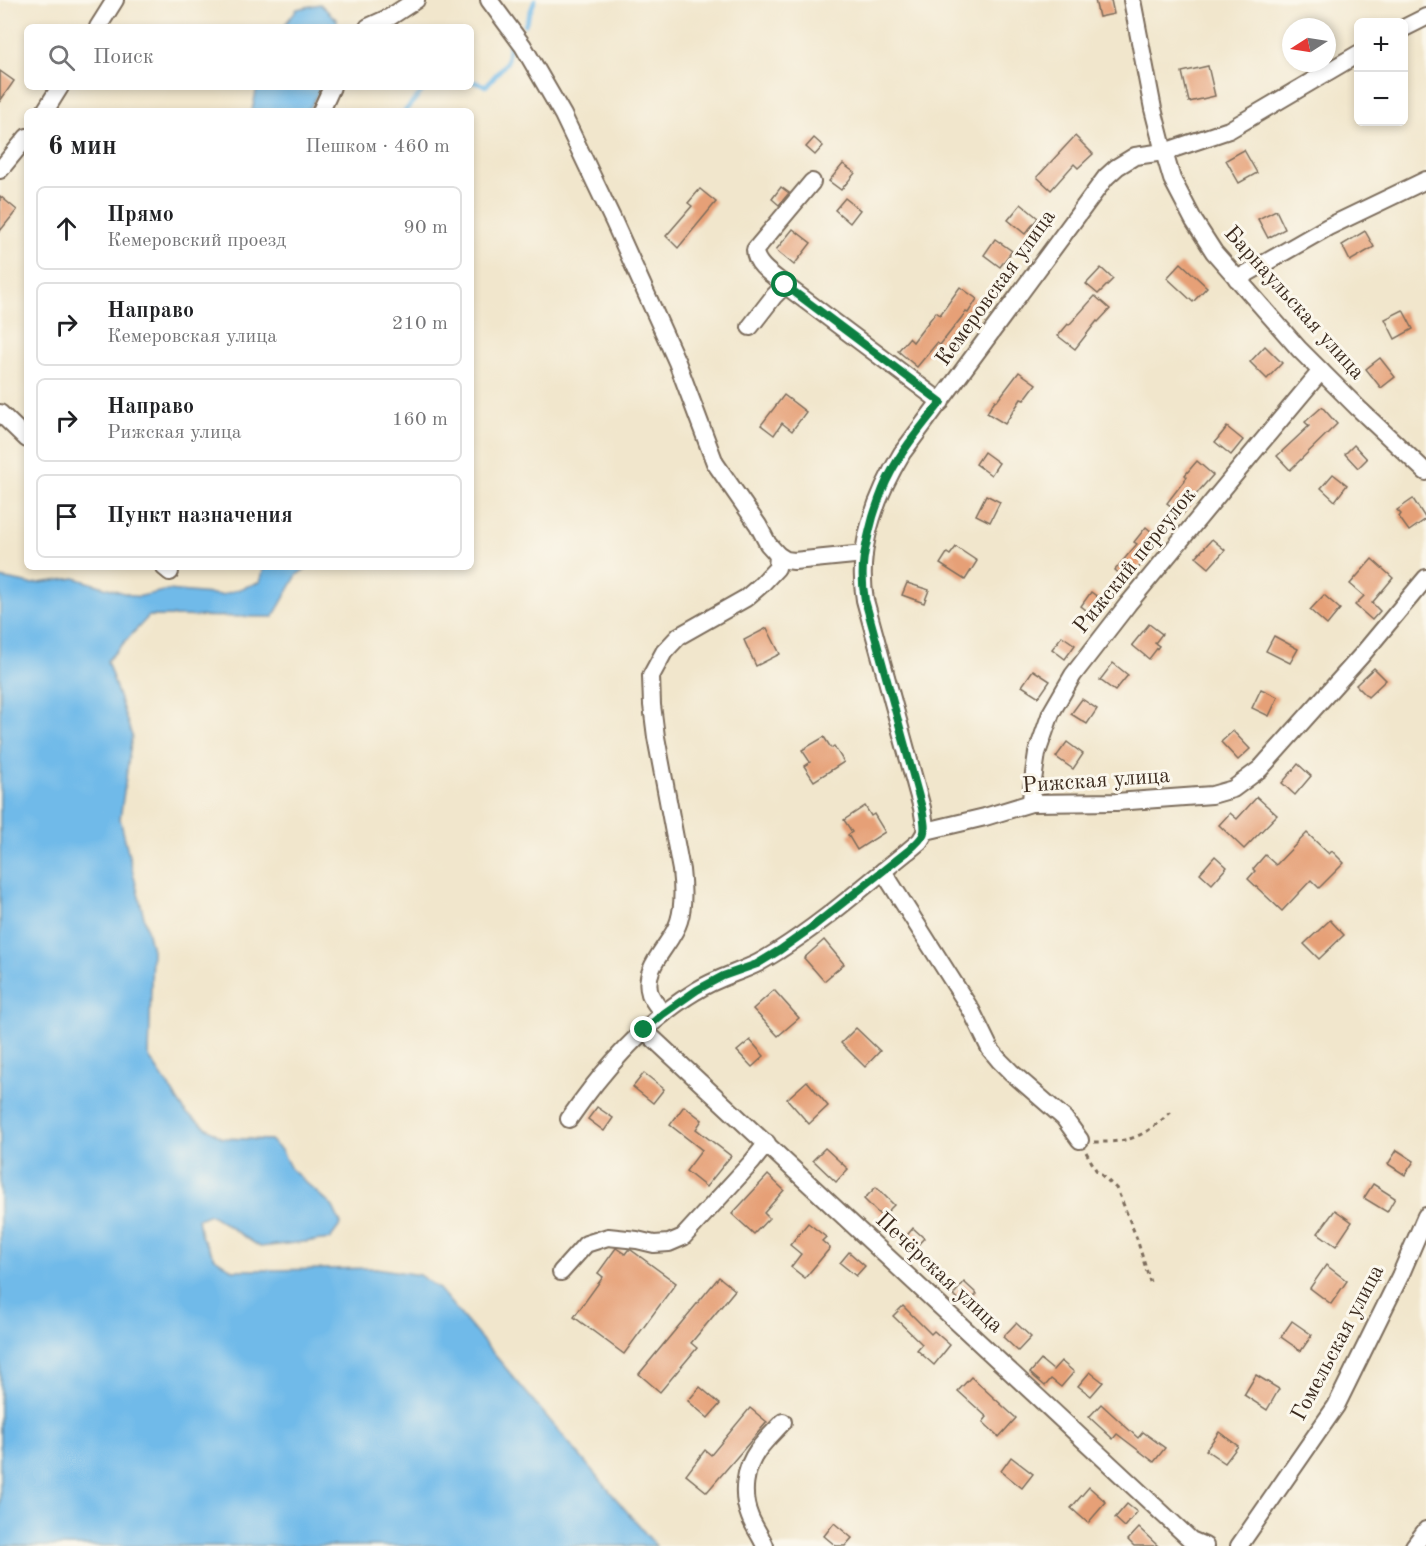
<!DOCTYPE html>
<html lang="ru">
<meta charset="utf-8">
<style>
:root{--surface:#fff;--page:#f6f6f6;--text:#202124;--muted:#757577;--line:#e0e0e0}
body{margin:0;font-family:"Old Standard TT",serif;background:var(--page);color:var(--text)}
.controls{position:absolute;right:18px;top:18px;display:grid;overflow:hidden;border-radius:9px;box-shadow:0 3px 9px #0003}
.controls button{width:54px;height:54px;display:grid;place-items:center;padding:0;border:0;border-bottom:2px solid var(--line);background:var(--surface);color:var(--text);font:30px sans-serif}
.compass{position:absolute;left:1282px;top:18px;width:54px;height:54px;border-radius:50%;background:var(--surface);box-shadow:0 3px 9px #0003;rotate:258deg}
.stop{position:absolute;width:18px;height:18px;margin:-14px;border:4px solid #0b8043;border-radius:50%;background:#fff}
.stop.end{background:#0b8043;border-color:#fff;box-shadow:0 2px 6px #0008}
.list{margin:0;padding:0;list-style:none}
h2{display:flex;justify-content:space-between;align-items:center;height:78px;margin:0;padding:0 24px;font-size:26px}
h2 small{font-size:20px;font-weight:400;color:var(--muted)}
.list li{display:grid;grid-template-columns:39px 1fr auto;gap:18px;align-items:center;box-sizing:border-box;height:84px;margin:0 12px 12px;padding:0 12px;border:2px solid var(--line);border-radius:9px}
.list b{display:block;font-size:22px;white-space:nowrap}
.list p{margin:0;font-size:20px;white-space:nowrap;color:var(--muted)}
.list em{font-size:20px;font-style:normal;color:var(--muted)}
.icon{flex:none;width:33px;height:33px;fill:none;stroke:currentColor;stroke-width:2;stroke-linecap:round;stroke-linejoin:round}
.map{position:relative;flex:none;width:1426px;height:1546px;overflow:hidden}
.search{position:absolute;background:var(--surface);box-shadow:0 3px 9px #0003;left:24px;top:24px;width:450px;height:66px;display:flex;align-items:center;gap:15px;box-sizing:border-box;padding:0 21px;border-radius:9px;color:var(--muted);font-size:22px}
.panel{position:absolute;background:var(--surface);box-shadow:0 3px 9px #0003;left:24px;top:108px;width:450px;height:462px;border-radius:9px}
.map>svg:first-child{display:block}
</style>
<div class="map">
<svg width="1426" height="1546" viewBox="0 0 1426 1546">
<rect width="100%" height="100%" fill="#fbf7ec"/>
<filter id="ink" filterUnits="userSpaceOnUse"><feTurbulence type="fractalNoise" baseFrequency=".0167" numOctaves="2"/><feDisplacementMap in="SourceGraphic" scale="12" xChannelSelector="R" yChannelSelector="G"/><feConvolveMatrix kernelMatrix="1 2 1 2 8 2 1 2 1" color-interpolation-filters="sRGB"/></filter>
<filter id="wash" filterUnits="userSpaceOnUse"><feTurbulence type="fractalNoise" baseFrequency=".008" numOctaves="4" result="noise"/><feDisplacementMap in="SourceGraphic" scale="24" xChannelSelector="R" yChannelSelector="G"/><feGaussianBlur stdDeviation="1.35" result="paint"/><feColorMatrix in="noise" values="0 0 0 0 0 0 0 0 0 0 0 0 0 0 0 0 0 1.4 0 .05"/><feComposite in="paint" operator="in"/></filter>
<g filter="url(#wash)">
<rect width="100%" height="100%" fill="#f1e6cc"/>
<!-- water -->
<g fill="#70bae9" stroke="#567284" stroke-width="1.5">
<path d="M320 4 337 20V27H283L297 9Z"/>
<path d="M257 87H321L311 106 306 111H252Z"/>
<path d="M264 567H308L297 575 273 617 149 616 107 661 132 736 120 819 152 950 149 1057 186 1113 222 1138 270 1140 281 1150 291 1169 333 1207 341 1224 330 1239 260 1247 210 1214 198 1219 201 1236 215 1258 233 1270H272L376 1268 419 1275 439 1289 656 1546H0V578L31 584 75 578 137 597 168 590 222 595 260 582Z"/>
</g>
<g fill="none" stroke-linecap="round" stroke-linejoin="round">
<!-- stream -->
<g stroke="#70bae9" stroke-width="4.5">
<path d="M525 25 535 0"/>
<path d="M471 81 486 86 507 62 510 40"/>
<path d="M405 111 424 89 430 87"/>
</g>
</g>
<g id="blocks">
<!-- building -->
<g fill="#e6a077">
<path d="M1095 0H1111L1114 14 1099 17Z"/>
<path d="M1208 66 1215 96 1189 102 1182 72Z"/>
<path d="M0 71 14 81 0 101Z"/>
<path d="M1075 136 1093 154 1078 168 1074 164 1051 190 1037 177Z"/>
<path d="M814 138 823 146 815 155 806 147Z"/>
<path d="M1244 150 1257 173 1239 183 1226 160Z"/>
<path d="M843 164 855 173 841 190 829 181Z"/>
<path d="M781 187 789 193 779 205 772 199Z"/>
<path d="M700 189 716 202 678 248 666 236 692 206 688 203Z"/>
<path d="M0 196 17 210 0 231Z"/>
<path d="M845 198 860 210 850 223 835 210Z"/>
<path d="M1021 204 1038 218 1025 234 1008 220Z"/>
<path d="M1276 210 1285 229 1268 238 1258 219Z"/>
<path d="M793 229 811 243 794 265 776 250Z"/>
<path d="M1365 231 1374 247 1350 261 1342 245Z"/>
<path d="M995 239 1012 251 1000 267 984 255Z"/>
<path d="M1181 263 1207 287 1193 302 1167 278Z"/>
<path d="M1101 268 1113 279 1098 294 1086 284Z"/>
<path d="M960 287 977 299 968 313 966 312 940 345 937 343 917 367 898 351 909 338 913 342 936 312 940 315Z"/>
<path d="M1095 296 1110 309 1098 322 1097 321 1075 349 1058 336 1068 324 1069 325Z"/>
<path d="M1403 310 1413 329 1395 339 1385 319Z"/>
<path d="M1265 346 1282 363 1267 379 1250 362Z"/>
<path d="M1380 358 1395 377 1381 388 1366 369Z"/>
<path d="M1019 372 1036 384 1024 400 1021 399 1005 424 987 413 995 400 997 401Z"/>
<path d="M784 395 806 412 792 431 782 423 774 435 761 425Z"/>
<path d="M1322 407 1337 424 1290 470 1277 456 1309 426 1305 422Z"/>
<path d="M1227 427 1243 440 1231 455 1215 442Z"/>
<path d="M1354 445 1367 459 1358 468 1345 454Z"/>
<path d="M984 452 999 463 991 475 976 464Z"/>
<path d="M1197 461 1213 475 1191 500 1193 502 1182 515 1167 503 1187 477 1185 475Z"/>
<path d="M1333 474 1347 485 1335 501 1321 488Z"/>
<path d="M986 495 1000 502 990 522 976 515Z"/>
<path d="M1413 499 1426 519 1409 531 1399 517 1401 514 1397 510Z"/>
<path d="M1146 527 1161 540 1128 581 1115 570 1137 544 1134 542Z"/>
<path d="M1212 539 1225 550 1209 568 1196 557Z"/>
<path d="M956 547 977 561 965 580 940 564 947 553 950 555Z"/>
<path d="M1372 559 1393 578 1372 603 1380 611 1372 620 1355 605 1364 596 1350 584Z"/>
<path d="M907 583 929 590 924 603 902 595Z"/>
<path d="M1091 592 1106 603 1095 617 1081 606Z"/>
<path d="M1324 595 1340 609 1327 625 1310 610Z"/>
<path d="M1149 624 1162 634 1155 643 1159 646 1149 659 1132 645Z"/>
<path d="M767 628 780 654 756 666 744 640Z"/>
<path d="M1062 636 1075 645 1065 659 1052 649Z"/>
<path d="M1274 636 1298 649 1290 663 1266 651Z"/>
<path d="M1113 663 1128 675 1115 691 1100 680Z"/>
<path d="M1374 668 1386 680 1368 697 1356 685Z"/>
<path d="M1033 670 1050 681 1039 697 1022 686Z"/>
<path d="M1261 689 1278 697 1269 716 1252 708Z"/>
<path d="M1082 699 1097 709 1087 724 1071 714Z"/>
<path d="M1233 731 1250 749 1238 760 1221 742Z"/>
<path d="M824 737 831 748 834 746 844 762 814 781 804 766 810 762 802 750Z"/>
<path d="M1067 742 1083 754 1073 769 1056 757Z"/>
<path d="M1298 764 1311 776 1295 795 1282 783Z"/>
<path d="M1257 797 1277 815 1244 849 1219 825 1230 813 1237 819Z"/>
<path d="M865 806 871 816 874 814 885 832 857 850 848 835 852 832 844 820Z"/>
<path d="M1307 833 1329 854 1332 851 1344 863 1319 888 1311 880 1282 911 1248 879 1255 871 1253 869 1265 855 1276 865Z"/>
<path d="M1215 856 1227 867 1212 884 1200 873Z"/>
<path d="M1330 920 1344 935 1319 959 1304 944Z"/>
<path d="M824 940 844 964 824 981 804 958Z"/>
<path d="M774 990 799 1018 778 1036 753 1009Z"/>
<path d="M856 1028 880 1051 865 1067 841 1043Z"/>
<path d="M750 1040 764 1056 752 1067 737 1051Z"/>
<path d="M644 1073 664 1089 653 1103 633 1087Z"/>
<path d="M807 1081 828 1106 809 1124 787 1099Z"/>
<path d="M684 1106 702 1120 696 1129 731 1156 706 1187 686 1171 702 1150 670 1125Z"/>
<path d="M597 1107 613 1118 604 1131 588 1119Z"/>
<path d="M825 1148 848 1169 836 1182 813 1160Z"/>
<path d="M1397 1150 1414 1161 1405 1175 1388 1164Z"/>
<path d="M768 1175 784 1190 764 1213 769 1218 754 1234 732 1214Z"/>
<path d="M1373 1184 1395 1198 1387 1212 1364 1198Z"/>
<path d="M876 1187 894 1205 882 1217 864 1199Z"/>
<path d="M1335 1210 1352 1222 1336 1246 1318 1233Z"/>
<path d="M808 1223 826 1237 822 1241 830 1248 805 1278 791 1267 801 1254 790 1245Z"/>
<path d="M913 1228 924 1238 915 1248 904 1239Z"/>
<path d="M616 1248 625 1254 628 1250H631L676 1283 624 1354 574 1317 603 1277 598 1273Z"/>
<path d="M849 1252 865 1266 856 1276 840 1263Z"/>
<path d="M1326 1265 1347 1281 1331 1304 1310 1288Z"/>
<path d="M719 1277 735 1290 691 1343 697 1348 660 1392 639 1374Z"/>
<path d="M964 1282 977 1294 965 1306 953 1295Z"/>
<path d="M903 1306 931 1334 934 1331 950 1345 934 1365 917 1350 922 1344 893 1316Z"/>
<path d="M1292 1321 1312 1335 1301 1351 1281 1337Z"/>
<path d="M1016 1323 1031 1337 1018 1351 1003 1337Z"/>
<path d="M1041 1360 1053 1370 1061 1361 1074 1372 1061 1387 1051 1379 1045 1386 1030 1373Z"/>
<path d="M1090 1372 1103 1382 1091 1396 1078 1386Z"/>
<path d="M1256 1375 1279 1389 1267 1410 1244 1395Z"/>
<path d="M971 1377 1016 1418 999 1437 983 1422 987 1417 958 1391Z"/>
<path d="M700 1387 720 1404 708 1418 688 1401Z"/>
<path d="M1101 1404 1138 1438 1143 1432 1165 1448 1154 1462 1117 1434 1113 1439 1089 1417Z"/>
<path d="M750 1408 767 1422 707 1492 686 1475 705 1450 711 1455Z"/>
<path d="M1219 1432 1238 1446 1225 1463 1206 1450Z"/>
<path d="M1011 1457 1033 1474 1022 1488 1001 1471Z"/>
<path d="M1089 1487 1106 1502 1088 1523 1071 1508Z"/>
<path d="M1127 1504 1137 1512 1125 1527 1115 1518Z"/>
<path d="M834 1523 852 1538 845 1546H836L824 1536Z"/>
<path d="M1139 1528 1158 1546H1134L1128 1540Z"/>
</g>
</g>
</g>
<g filter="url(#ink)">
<use href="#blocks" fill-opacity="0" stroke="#7b6c5b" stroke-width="1.5"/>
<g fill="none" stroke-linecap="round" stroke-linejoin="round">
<!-- minor casing -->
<g stroke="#7b6c5b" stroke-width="20">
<g id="minor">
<path d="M489 0 523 46 563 115 614 222 677 362 715 463 758 525 768 544 778 555 786 560 794 561 864 554"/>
<path d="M1132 0 1153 109 1164 152 1172 179 1194 221 1214 252 1299 349 1358 408 1426 472"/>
<path d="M98 27 115 0"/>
<path d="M368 27 390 17 416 0"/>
<path d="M1404 28 1426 17"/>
<path d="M45 111 60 87"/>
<path d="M321 111 332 87"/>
<path d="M0 170 27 137"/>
<path d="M812 182 755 250C755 265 774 276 785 285L941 402"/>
<path d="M1237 279 1328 227 1426 180"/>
<path d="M750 327 774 296 785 285"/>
<path d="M0 413 27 439"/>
<path d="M164 567 170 572"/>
<path d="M1031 803 1032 787 1037 753 1051 713 1073 675 1128 604 1260 444 1321 371"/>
<path d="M926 831 922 808 865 600C856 548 876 496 902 453L1106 177 1117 167 1135 156 1164 152 1229 130 1358 54"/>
<path d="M883 871 971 1010 990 1049 999 1060 1011 1072 1064 1118 1080 1140"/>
<path d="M663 1014C659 1008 653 1001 650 994 641 966 672 945 679 921 684 905 683 887 681 870L656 737 652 705 651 676 664 652 679 636 746 598 761 585 777 568 778 555"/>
<path d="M644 1030 1191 1540 1205 1546"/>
<path d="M569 1119C602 1071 646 1021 696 991 716 978 738 973 758 963 765 959 772 955 778 951 824 922 865 885 908 851L920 841 926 831 985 817 1031 803 1116 802 1212 795 1233 789 1260 769 1361 656 1426 578"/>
<path d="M561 1272 586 1244 608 1237 637 1240 654 1244 669 1243 683 1237 752 1162 767 1143"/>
<path d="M765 1546C761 1536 754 1527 750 1517 741 1495 744 1469 758 1450 765 1440 775 1431 783 1422"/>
<path d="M1239 1546 1336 1406 1400 1276 1426 1216"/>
<path d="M1414 1546 1426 1530"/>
</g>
</g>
<!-- path -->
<g stroke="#7b6c5b" stroke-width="3" stroke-dasharray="4.5 4.5" stroke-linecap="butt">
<path d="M1094 1142C1131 1143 1145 1136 1172 1111"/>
<path d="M1086 1152 1096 1170 1116 1188 1122 1201 1137 1239 1150 1282"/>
</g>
<!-- minor -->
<use href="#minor" stroke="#fff" stroke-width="16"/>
</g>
</g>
<g fill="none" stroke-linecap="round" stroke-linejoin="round" filter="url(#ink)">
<!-- route -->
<path stroke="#0b8043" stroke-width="8" d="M644 1030 663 1014 697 990 723 976 757 964 780 950 811 928 908 851C928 834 926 833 922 808L865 600C859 568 865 548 873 517 878 502 882 488 890 474 903 448 923 425 941 402L785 285"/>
</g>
<g text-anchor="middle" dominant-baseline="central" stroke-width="6" stroke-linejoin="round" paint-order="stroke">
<!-- street labels -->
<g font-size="22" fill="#3b2a1e" stroke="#fbf7ec">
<text transform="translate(996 288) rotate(-54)">Кемеровская улица</text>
<text transform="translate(1294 303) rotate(48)">Барнаульская улица</text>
<text transform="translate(1135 561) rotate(-51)">Рижский переулок</text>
<text transform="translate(1096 781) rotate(-4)">Рижская улица</text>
<text transform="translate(939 1273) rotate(43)">Печёрская улица</text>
<text transform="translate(1338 1343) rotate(-62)">Гомельская улица</text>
</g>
</g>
</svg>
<div class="controls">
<button>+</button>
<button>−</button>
</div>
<svg class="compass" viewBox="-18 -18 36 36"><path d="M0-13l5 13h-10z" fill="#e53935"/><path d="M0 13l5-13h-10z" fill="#757577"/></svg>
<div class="stop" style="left:785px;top:285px"></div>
<div class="stop end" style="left:644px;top:1030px"></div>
<div class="search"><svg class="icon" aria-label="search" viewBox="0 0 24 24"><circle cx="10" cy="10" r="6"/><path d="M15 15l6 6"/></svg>Поиск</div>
<section class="panel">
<h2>6 мин<small>Пешком · 460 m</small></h2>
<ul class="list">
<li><svg class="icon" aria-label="ahead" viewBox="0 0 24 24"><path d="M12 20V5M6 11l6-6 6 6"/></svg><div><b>Прямо</b><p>Кемеровский проезд</p></div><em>90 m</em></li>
<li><svg class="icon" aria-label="right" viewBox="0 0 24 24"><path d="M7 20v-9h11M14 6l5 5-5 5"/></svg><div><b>Направо</b><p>Кемеровская улица</p></div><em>210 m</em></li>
<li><svg class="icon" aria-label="right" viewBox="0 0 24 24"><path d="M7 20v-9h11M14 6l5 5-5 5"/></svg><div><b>Направо</b><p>Рижская улица</p></div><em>160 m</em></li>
<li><svg class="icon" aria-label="arrive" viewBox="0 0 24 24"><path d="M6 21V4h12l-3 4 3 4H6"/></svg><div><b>Пункт назначения</b></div></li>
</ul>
</section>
</div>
